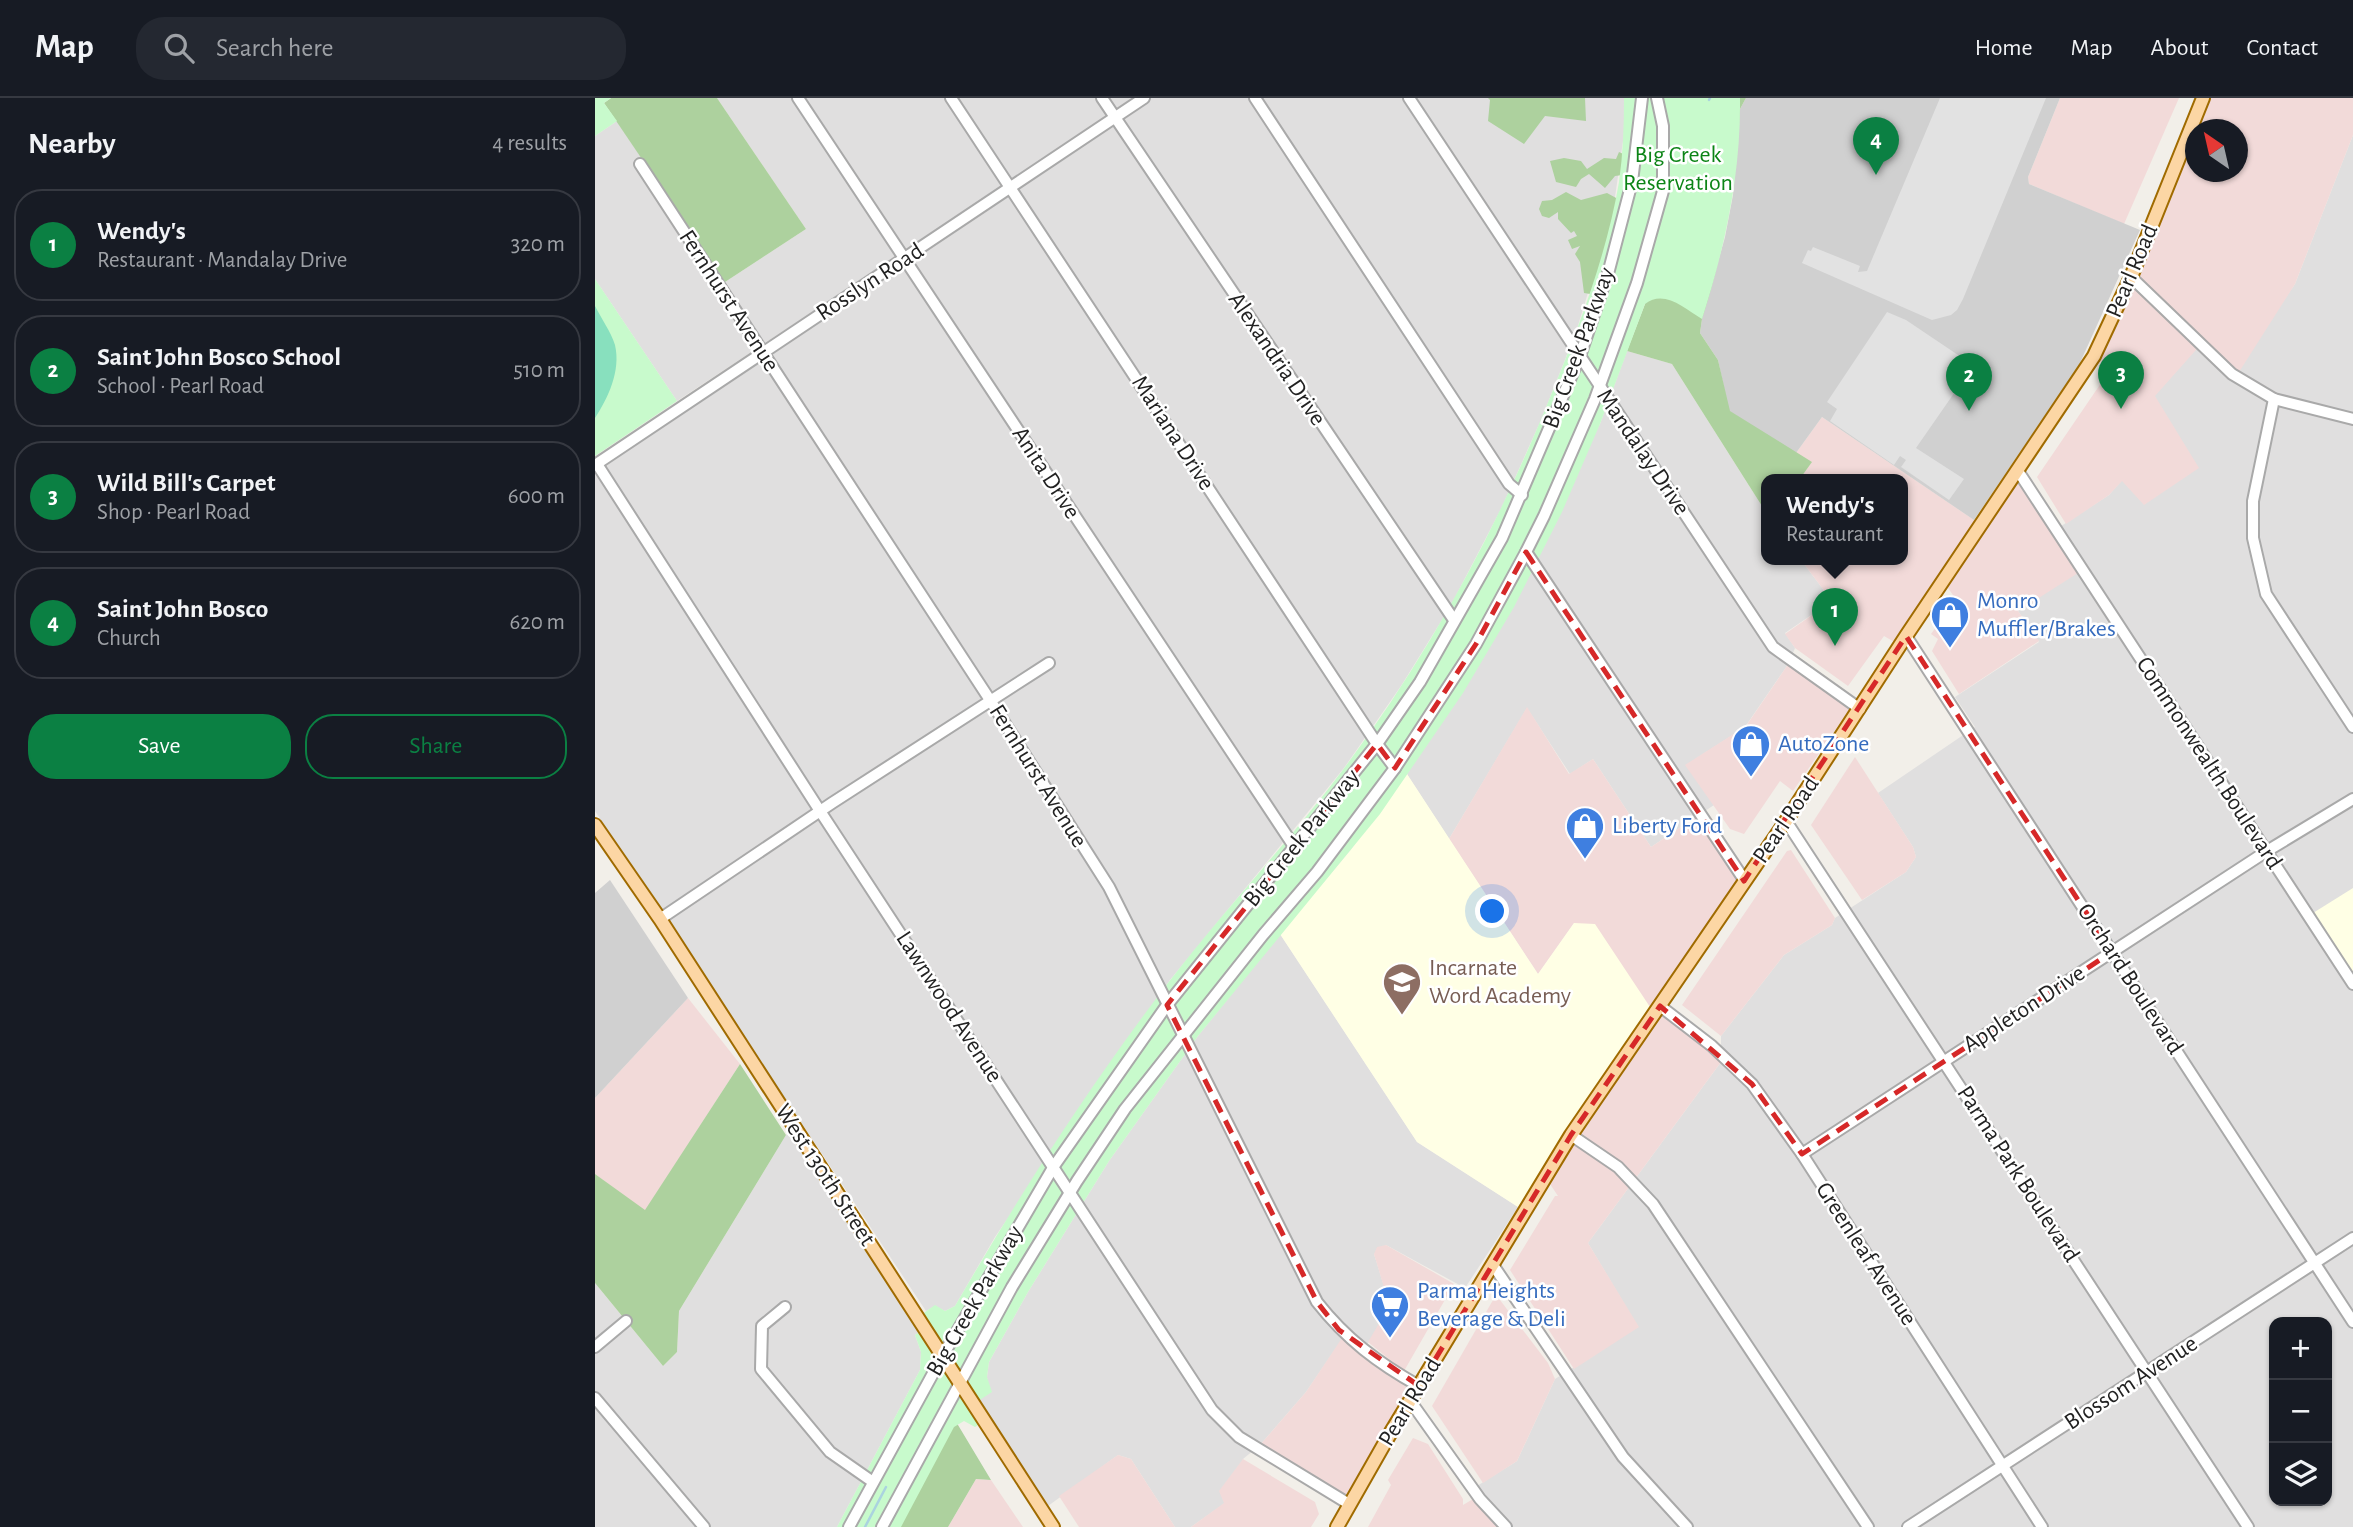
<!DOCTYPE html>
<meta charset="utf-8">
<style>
:root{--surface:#171b24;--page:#242831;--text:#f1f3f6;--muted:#9ea1a6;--line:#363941;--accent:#0b8043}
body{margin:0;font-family:"Alegreya Sans",sans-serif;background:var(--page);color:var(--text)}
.controls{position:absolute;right:21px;bottom:21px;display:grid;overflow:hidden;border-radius:14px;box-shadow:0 2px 5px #0004}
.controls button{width:63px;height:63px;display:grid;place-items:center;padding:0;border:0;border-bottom:2px solid var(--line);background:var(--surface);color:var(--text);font:35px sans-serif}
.compass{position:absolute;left:1590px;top:21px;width:63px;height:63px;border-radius:50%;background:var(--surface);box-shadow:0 2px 5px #0004;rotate:326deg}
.you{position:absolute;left:898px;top:814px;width:24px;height:24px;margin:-18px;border:5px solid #fff;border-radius:50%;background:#1a73e8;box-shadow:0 0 0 10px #1a73e833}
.badge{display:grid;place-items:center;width:46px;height:46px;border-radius:50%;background:var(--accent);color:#fff;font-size:23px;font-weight:700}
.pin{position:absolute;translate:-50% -58px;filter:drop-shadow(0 2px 4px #0008)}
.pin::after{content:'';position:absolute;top:37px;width:24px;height:21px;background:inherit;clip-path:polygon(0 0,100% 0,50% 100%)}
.popup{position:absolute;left:1166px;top:376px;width:147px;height:91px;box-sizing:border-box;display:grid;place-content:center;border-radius:14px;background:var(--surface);filter:drop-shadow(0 2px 5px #0005);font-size:23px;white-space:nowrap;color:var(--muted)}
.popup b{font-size:26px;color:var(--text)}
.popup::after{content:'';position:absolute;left:50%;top:100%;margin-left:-14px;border:14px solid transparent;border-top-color:var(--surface)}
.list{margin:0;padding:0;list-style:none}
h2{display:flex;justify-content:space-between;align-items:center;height:91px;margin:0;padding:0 28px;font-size:30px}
h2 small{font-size:23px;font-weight:400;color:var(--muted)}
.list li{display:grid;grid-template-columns:46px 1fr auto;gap:21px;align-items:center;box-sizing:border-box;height:112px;margin:0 14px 14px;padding:0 14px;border:2px solid var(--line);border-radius:28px}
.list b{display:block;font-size:26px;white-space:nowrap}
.list p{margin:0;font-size:23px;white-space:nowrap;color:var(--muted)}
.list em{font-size:23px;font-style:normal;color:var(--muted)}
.actions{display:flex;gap:14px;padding:21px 28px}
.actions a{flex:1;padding:16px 0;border:2px solid var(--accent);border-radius:28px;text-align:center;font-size:24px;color:var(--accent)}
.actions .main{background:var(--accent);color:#fff}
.icon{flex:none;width:38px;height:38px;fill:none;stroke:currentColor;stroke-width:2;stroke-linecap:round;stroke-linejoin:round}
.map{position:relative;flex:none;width:1758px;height:1429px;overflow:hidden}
header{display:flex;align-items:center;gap:42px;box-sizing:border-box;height:98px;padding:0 35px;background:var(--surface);border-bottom:2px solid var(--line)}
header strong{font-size:33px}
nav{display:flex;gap:38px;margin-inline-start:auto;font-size:24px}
.search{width:490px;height:63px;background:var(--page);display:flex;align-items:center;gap:18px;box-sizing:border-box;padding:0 24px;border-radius:28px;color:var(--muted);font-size:26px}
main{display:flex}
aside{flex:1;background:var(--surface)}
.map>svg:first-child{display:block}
</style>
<header>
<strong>Map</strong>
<div class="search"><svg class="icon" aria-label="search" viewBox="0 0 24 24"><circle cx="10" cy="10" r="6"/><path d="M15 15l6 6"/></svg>Search here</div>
<nav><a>Home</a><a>Map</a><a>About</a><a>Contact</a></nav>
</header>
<main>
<aside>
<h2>Nearby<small>4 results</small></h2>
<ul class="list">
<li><span class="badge">1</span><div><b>Wendy's</b><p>Restaurant · Mandalay Drive</p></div><em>320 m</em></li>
<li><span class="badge">2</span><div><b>Saint John Bosco School</b><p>School · Pearl Road</p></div><em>510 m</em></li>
<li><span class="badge">3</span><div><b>Wild Bill's Carpet</b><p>Shop · Pearl Road</p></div><em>600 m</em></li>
<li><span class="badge">4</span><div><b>Saint John Bosco</b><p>Church</p></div><em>620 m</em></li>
</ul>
<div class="actions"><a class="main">Save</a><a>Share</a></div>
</aside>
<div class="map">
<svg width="1758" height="1429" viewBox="0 0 1758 1429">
<rect width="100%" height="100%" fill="#f2efe9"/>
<!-- residential -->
<g fill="#e0dfdf" fill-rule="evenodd">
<path d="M122 0H197L302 158 82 303 0 181V38L22 23 130 184 211 131Z"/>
<path d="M210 0H1029V36L1018 113 981 234 946 322 906 411 855 509 806 588 749 670 575 882 400 1139 360 1208 350 1213 340 1208 331 1213 0 713V373L317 163Z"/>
<path d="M1758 37V1429H904L878 1401 888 1396 882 1388 922 1363 960 1281 1043 1229 993 1145 1126 964V938L1189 857 1237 827 1240 820 1311 774 1321 759 1318 749 1283 695 1380 629 1360 599 1444 544 1423 513 1457 434 1514 397 1527 382 1560 301 1559 298 1608 243 1641 271 1700 186ZM1679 1224H1732V1403H1679Z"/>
<path d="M1032 253 1077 266 1172 416V462H1206L1237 503 1190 535 1200 550 1194 565 1150 629 1091 667 1119 707 1056 749 998 661 975 676 932 610 854 741 812 676 1005 326Z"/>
<path d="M685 836 822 1044 923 1109 870 1190 791 1147 779 1156 788 1185 798 1202 767 1256 747 1241 711 1294 665 1347 648 1361 630 1405 596 1429H580L536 1361 523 1357 453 1408 380 1305 393 1287 392 1279 394 1264 433 1194 514 1063 603 938Z"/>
<path d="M197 1032 331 1230 320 1237 326 1254 325 1272 242 1429H0V1185L68 1268 82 1254 84 1213 191 1037Z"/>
</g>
<!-- commercial -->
<g fill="#f2dad9" fill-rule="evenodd">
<path d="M1465 0H1584L1529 126 1434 86 1433 79Z"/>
<path d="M1612 0H1758V37L1700 186 1644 274 1608 244 1560 298 1604 370 1549 407 1527 383 1514 397 1471 426 1442 379 1517 269 1500 262ZM1601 32H1643V74H1601Z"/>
<path d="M1227 319 1391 430 1424 382 1483 475 1423 513 1444 543 1364 596 1337 553 1343 541 1336 536 1349 518 1365 507 1346 480 1301 545 1289 538 1253 588 1200 550 1190 536 1237 503 1206 462H1308V382H1204L1216 365 1201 355Z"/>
<path d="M1194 565 1256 609 1198 693 1185 683 1149 736 1135 731 1090 667 1151 628Z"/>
<path d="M932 609 974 676 998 661 1056 749 1101 719 1143 783 1057 912 979 825 943 876 854 741Z"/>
<path d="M1260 659 1318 749 1321 759 1311 774 1267 802 1216 727Z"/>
<path d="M1196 752 1240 820 1237 827 1189 857 1126 938 1087 907 1192 753Z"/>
<path d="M93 900 145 966 50 1113 0 1076V1000Z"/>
<path d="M1066 916 1105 945 1126 964 993 1145 1044 1229 979 1271 915 1172 960 1098H963L953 1083 985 1031Z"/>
<path d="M791 1147 859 1186 809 1273 773 1244 798 1202 791 1196 779 1156 782 1149Z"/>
<path d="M898 1202H905L953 1265 960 1281 922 1363 888 1385 837 1308Z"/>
<path d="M747 1240 790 1274 816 1290 752 1398 665 1347 711 1294Z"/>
<path d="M818 1340 833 1346 868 1401V1407L878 1401 904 1429H773L796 1387 793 1382Z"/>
<path d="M523 1357 536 1361 580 1429H484L464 1398Z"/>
<path d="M648 1361 720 1404 724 1416 716 1429H596L629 1405 624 1393Z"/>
<path d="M381 1381 396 1382 428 1429H353Z"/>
</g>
<!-- education -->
<g fill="#ffffe5">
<path d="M812 676 943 876 979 825 1000 826 1057 912 972 1033 923 1109 822 1044 685 836 755 753Z"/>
<path d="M1758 790V876L1718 815Z"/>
</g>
<!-- religious -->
<g fill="#d0d0d0">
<path d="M1151 0H1465L1433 79 1434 86 1545 132 1484 267 1379 422 1227 319 1201 355 1134 313 1123 262 1105 235 1107 221 1130 139 1138 97 1145 11Z"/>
<path d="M15 782 93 900 0 1000V795Z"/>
</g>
<!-- forest -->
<g fill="#add19e">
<path d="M16 0H122L211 131 130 184 9 5Z"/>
<path d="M893 0H990L991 23 950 18 929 46 893 23 895 2Z"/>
<path d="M1078 0H1151L1145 11C1141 84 1129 152 1107 221L1105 235 1123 262 1135 313 1217 364 1204 382H1172V416L1077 266 1032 253 1050 206Z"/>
<path d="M1024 54 1039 61 1035 76 1020 78 1010 90 994 76 986 81 981 89 961 84 955 63 969 60 986 63 992 71 1009 60 1021 61Z"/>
<path d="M971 94 986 102 1012 95 1023 101 1001 197 989 195 985 164 980 156 985 148 977 151 973 142 982 138 979 133 976 135 963 121V114L954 120 947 118 944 111 947 103 957 102Z"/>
<path d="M145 966 191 1037 84 1213 82 1254 68 1268 0 1185V1076L50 1112Z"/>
<path d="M357 1317 396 1382 381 1381 353 1429H295Z"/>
</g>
<!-- park -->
<g fill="#c8facc">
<path d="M0 0H16L9 5 22 23 0 38Z"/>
<path d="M1029 0H1145C1146 76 1130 149 1107 221 1089 210 1069 191 1050 206L1005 326 967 414 919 509 868 595 785 716 603 938 514 1063 433 1194 394 1264 392 1279 397 1294 380 1305 390 1322 380 1329 369 1323 359 1329 306 1429H242L325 1272 326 1254 320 1237 330 1230 323 1219 340 1207 350 1213 360 1208C425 1096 494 988 573 885 629 812 692 746 747 673 835 556 904 427 958 292 985 226 1012 155 1024 84 1028 56 1029 28 1029 0Z"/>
<path d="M0 181 82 303 0 358Z"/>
</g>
<!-- pitch -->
<path fill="#88e0be" d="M0 208C6 220 16 234 20 247 26 273 13 300 0 320Z"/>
<!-- parking -->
<g fill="#e2e2e2">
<path d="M1345 0H1451L1368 201 1362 212 1356 217 1337 222 1207 165 1213 152 1216 153 1218 149 1265 168 1263 174 1272 173Z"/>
<path d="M1292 214 1311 222 1366 259 1365 267 1371 278 1321 350 1369 381 1354 402 1306 369 1311 362 1305 358 1299 367 1235 323 1242 311 1232 304Z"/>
</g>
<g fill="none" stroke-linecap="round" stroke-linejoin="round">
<!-- stream -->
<g stroke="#aad3df" stroke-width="2.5">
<path d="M1114 2 1115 0"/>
<path d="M270 1429 291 1389"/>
</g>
<!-- minor casing -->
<g stroke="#a9a9a9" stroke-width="14">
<g id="minor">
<path d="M203 0 700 750"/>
<path d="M356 0 782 646 800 670"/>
<path d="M507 0 859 522"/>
<path d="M660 0 914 386 927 397"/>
<path d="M814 0 1178 549 1265 611"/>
<path d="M45 66 395 602 514 789 722 1204C751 1241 783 1265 824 1288"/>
<path d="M1536 179 1637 276 1679 301 1758 321"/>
<path d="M1679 301 1658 403V440L1671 496 1758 629"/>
<path d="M2 366 225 713 617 1312 644 1339 754 1406"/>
<path d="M0 367 549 0"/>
<path d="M1423 373 1758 886"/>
<path d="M931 454 1150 783"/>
<path d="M1311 538 1758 1224"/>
<path d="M1191 723 1653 1429"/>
<path d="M65 821 237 705 454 565"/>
<path d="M1065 908 1117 948 1157 986 1207 1056 1447 1429"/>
<path d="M976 1037 1023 1069 1058 1106 1273 1429"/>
<path d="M1207 1056 1672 753 1758 701"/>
<path d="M898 1167 1028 1359 1092 1429"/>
<path d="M190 1209 167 1228 166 1271 235 1354 278 1384"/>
<path d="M0 1249 31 1223"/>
<path d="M0 1300 109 1429"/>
<path d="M816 1304 885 1401 911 1429"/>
<path d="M254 1429 347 1259 459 1068 572 907 782 646 825 584 907 440 985 258 1014 172 1037 84 1047 0"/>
<path d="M287 1429 417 1189 482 1083 530 1011 668 837 722 774 800 670 881 546 931 454 949 418 1000 301 1042 185 1068 93V28L1062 0"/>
<path d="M1313 1429 1758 1140"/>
</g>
</g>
<!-- major casing -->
<g stroke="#a06b00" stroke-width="16">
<g id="major">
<path d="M0 727 65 821 458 1429"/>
<path d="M742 1429 796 1334 976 1037 1191 723 1311 538 1499 258 1536 179 1608 0"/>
</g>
</g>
<!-- minor -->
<use href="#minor" stroke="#fff" stroke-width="10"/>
<!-- major -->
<use href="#major" stroke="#fcd6a4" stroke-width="12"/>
</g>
<!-- marked area -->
<path fill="none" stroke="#d62828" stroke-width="5" stroke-dasharray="14 9" stroke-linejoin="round" d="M931 454 1149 783 1311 538 1517 854 1207 1056 1157 986 1065 908 976 1037 824 1288 744 1232 722 1204 572 907 782 646 800 670 881 546Z"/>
<!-- icons -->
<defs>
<g id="shop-pin" transform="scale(2.0125)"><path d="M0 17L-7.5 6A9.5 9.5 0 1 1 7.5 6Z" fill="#3f7fe0" stroke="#fff"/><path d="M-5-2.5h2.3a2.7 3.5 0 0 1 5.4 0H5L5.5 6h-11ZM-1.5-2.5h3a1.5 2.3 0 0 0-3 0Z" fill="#fff"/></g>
<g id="school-pin" transform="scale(2.0125)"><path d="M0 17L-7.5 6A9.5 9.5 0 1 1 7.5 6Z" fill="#8d6e63" stroke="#fff"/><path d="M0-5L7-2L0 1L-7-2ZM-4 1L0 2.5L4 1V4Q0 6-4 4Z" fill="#fff"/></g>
<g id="supermarket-pin" transform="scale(2.0125)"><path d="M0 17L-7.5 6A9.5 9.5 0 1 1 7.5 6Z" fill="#3f7fe0" stroke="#fff"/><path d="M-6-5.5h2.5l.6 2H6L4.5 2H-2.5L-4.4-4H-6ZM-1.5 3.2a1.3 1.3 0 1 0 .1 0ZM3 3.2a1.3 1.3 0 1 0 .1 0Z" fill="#fff"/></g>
</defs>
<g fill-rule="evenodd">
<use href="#shop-pin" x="1355" y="517"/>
<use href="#shop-pin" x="1156" y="646"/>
<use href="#shop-pin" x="990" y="728"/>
<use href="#school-pin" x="807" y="884"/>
<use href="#supermarket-pin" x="795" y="1207"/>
</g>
<g text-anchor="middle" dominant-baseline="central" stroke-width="5" stroke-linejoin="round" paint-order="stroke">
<!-- park labels -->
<g font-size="24" fill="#0c8416" stroke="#fff">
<text x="1083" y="57">Big Creek<tspan x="1083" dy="28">Reservation</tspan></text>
</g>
<!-- street labels -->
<g font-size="24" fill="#222" stroke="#fff">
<text transform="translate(1537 173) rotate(-67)">Pearl Road</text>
<text transform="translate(275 184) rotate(-33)">Rosslyn Road</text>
<text transform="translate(134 203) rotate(57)">Fernhurst Avenue</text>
<text transform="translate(984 250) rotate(-70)">Big Creek Parkway</text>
<text transform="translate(682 261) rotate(56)">Alexandria Drive</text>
<text transform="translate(578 335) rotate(57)">Mariana Drive</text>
<text transform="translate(1048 354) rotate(56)">Mandalay Drive</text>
<text transform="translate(451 375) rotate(57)">Anita Drive</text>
<text transform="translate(1614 665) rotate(57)">Commonwealth Boulevard</text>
<text transform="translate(443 678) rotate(58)">Fernhurst Avenue</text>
<text transform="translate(1191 722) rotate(-56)">Pearl Road</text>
<text transform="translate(707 740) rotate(-51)">Big Creek Parkway</text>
<text transform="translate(1535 881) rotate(57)">Orchard Boulevard</text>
<text transform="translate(354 909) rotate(57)">Lawnwood Avenue</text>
<text transform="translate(1429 911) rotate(-33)">Appleton Drive</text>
<text transform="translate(1423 1076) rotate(57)">Parma Park Boulevard</text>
<text transform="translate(230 1077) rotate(57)">West 130th Street</text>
<text transform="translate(1271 1156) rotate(57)">Greenleaf Avenue</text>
<text transform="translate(380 1203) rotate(-60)">Big Creek Parkway</text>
<text transform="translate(1536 1285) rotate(-33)">Blossom Avenue</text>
<text transform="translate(815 1304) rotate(-59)">Pearl Road</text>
</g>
<!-- shop labels -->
<g font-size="24" fill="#366cbe" stroke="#fff" text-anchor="start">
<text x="1382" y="503">Monro<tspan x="1382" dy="28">Muffler/Brakes</tspan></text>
<text x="1183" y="646">AutoZone</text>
<text x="1017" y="728">Liberty Ford</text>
<text x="822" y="1193">Parma Heights<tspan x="822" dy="28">Beverage &amp; Deli</tspan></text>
</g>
<!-- education labels -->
<g font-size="24" fill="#785e54" stroke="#fff" text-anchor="start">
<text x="834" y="870">Incarnate<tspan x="834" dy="28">Word Academy</tspan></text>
</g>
</g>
</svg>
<div class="controls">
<button>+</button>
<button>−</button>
<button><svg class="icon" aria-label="layers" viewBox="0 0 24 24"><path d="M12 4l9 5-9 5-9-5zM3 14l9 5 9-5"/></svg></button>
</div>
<svg class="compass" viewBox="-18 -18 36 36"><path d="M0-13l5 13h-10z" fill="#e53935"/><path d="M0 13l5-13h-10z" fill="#9ea1a6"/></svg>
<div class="you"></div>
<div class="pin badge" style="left:1240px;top:548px">1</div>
<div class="popup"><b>Wendy's</b>Restaurant</div>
<div class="pin badge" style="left:1374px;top:313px">2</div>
<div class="pin badge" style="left:1526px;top:311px">3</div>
<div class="pin badge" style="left:1281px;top:77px">4</div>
</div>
</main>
